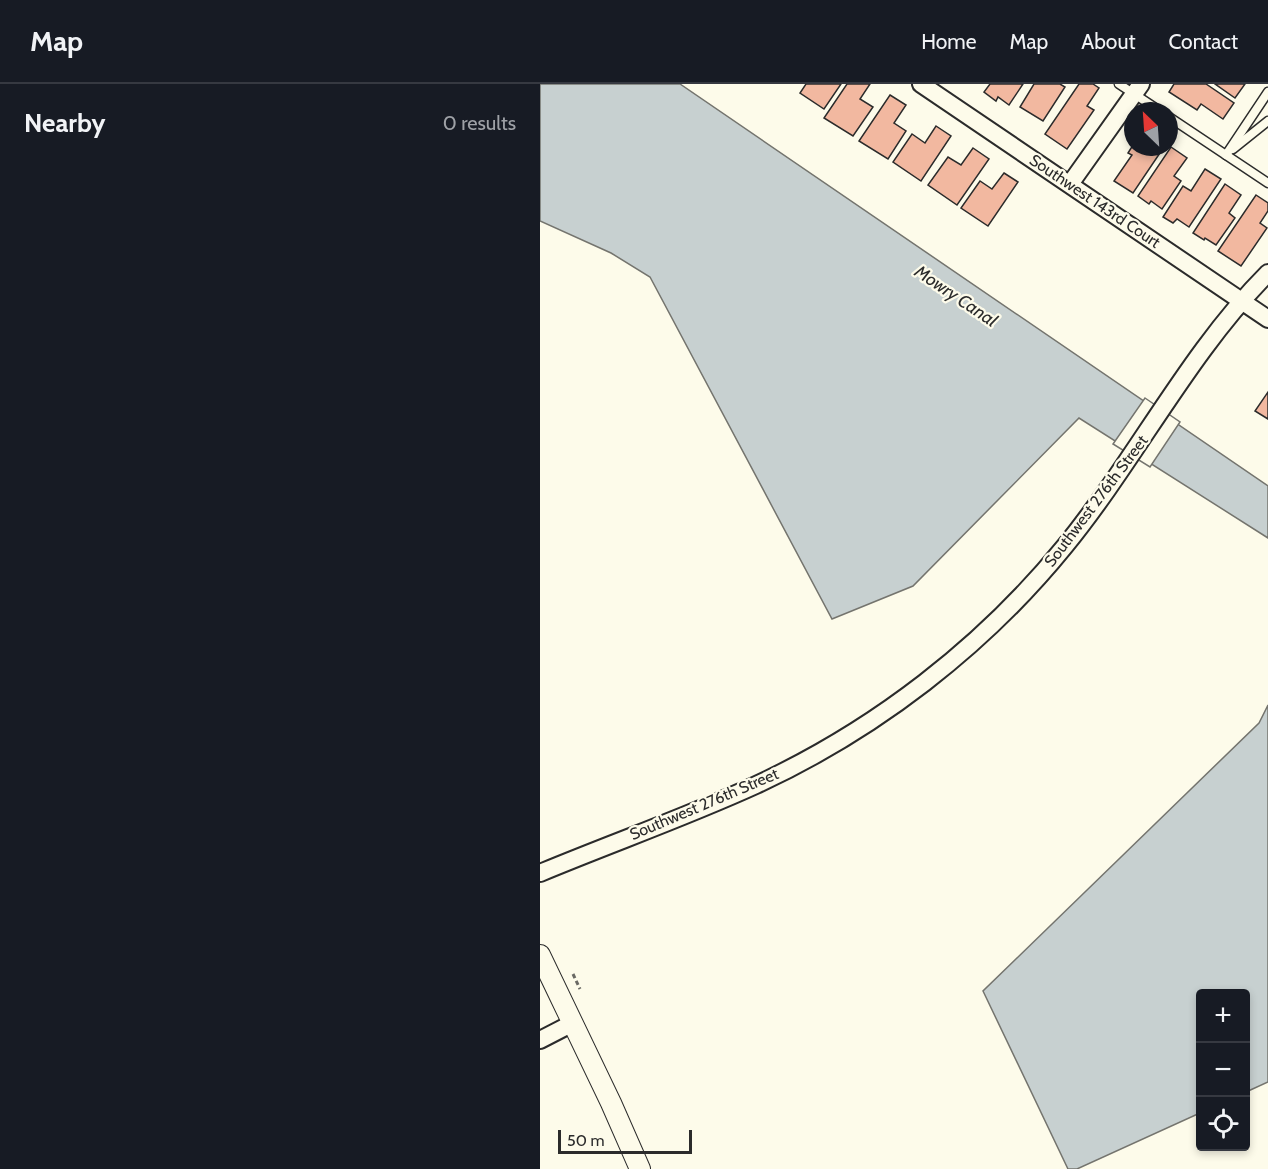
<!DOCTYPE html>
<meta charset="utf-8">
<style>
:root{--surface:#171b24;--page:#20242c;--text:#f1f3f6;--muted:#9ea1a6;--line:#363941}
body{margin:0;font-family:Cabin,sans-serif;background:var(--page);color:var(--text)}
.controls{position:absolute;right:18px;bottom:18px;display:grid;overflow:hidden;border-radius:6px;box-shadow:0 3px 9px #0003}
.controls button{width:54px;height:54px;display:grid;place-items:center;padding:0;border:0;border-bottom:2px solid var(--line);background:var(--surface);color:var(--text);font:30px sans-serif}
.compass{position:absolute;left:584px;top:18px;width:54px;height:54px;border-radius:50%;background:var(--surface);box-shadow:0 3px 9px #0003;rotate:335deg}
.scale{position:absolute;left:18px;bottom:15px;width:134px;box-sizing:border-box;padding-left:6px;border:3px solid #2b2b2b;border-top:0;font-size:16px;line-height:21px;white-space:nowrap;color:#2b2b2b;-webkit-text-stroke:4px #fdfbea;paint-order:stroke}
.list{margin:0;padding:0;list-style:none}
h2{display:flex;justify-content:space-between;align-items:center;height:78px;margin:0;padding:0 24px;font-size:26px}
h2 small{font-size:20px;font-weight:400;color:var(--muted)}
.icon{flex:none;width:33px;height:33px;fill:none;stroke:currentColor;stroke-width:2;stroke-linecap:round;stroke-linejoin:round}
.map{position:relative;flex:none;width:728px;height:1085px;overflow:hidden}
header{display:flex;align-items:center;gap:36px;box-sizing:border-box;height:84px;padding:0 30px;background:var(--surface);border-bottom:2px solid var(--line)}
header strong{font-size:28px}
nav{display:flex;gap:33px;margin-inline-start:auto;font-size:21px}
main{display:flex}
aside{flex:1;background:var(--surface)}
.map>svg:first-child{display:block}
</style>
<header>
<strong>Map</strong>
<nav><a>Home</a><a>Map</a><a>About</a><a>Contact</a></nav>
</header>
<main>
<aside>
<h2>Nearby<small>0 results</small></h2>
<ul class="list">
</ul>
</aside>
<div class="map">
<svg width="728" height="1085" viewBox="0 0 728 1085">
<rect width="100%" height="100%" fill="#fdfbea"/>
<!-- water -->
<g fill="#c7d0d0" stroke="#74746e" stroke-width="1.5">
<path d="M0 0H140L728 402V454L539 334 373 502 292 535 110 193 71 169 0 137Z"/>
<path d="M728 621V998L706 1008V910H660V1029L537 1085H528L443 907 719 639Z"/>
</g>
<!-- pier -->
<path fill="#fdfbea" stroke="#74746e" stroke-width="1.5" d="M605 314 640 338 610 383 573 360Z"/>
<!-- building -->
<g fill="#f2b8a0" stroke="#2b2b2b" stroke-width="1.5">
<path d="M266 0H301L284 25 260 9Z"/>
<path d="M307 0H330L320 15 333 23 313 52 284 34Z"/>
<path d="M450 0H483L469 21 458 13 456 17 444 8Z"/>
<path d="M494 0H520L525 3 503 37 480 23Z"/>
<path d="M539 0H553L559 4 547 22 554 26 527 65 505 50Z"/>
<path d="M634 0H666L694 19 683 35 661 20 657 26 629 8Z"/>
<path d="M675 0H705L695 14Z"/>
<path d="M350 11 366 21 354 39 366 47 348 75 319 57Z"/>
<path d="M396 42 411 52 381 97 353 78 372 50 385 59Z"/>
<path d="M593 61V63H624L593 109 574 97 592 71 588 69Z"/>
<path d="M631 63 647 74 634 92 641 97 622 125 611 117 609 120 598 112Z"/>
<path d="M433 64 449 75 417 121 388 101 408 73 421 81Z"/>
<path d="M665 85 681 95 649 143 637 135 633 139 623 133 643 102 651 107Z"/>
<path d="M464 89 478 98 448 142 421 124 440 97 452 105Z"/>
<path d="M685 100 701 111 689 129 695 134 676 161 665 154 664 156 653 149Z"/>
<path d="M716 111 728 119V127L720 139 727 144 701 182 678 167Z"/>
<path d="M728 308V335L715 327Z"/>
</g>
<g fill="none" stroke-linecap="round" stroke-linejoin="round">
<!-- service casing -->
<g stroke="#2b2b2b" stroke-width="11">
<g id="service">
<path d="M579 0 620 27"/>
<path d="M629 33 728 99"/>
<path d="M693 65 728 37"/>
<path d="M686 71 728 8"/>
</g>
</g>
<!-- minor casing -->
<g stroke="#2b2b2b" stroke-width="20">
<g id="minor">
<path d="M381 0 728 235"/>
<path d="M530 100 601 0"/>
<path d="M0 789C72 759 146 733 216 701 335 646 443 563 525 462 596 375 649 268 728 189"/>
<path d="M0 956 33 939"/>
</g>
</g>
<!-- tertiary casing -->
<g stroke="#2b2b2b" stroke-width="22">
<path id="tertiary" d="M0 871 71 1019 100 1085"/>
</g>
<!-- path -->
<path stroke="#6a6964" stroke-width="3" stroke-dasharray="4.5 3" stroke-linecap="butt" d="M33 890 40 905"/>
<!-- service -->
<use href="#service" stroke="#fdfbea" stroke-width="8"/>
<!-- minor -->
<use href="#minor" stroke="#fdfbea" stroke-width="16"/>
<!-- tertiary -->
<use href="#tertiary" stroke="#fdfbea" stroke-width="20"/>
</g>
<g text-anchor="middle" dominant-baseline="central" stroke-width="4.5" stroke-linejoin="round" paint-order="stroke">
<!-- street labels -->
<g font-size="16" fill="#2b2b2b" stroke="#fdfbea">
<text transform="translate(555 117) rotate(34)">Southwest 143rd Court</text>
<text transform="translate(556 417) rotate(-53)">Southwest 276th Street</text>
<text transform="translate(164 720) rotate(-23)">Southwest 276th Street</text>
</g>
<!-- water labels -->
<g font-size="18" font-style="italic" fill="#2b2b2b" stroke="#fdfbea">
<text transform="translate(416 212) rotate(34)">Mowry Canal</text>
</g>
</g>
</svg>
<div class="controls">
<button>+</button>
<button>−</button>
<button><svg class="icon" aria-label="locate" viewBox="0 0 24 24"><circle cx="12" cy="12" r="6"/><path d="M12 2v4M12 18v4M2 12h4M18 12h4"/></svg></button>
</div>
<svg class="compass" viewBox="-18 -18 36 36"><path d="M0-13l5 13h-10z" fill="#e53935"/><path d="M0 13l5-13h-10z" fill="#9ea1a6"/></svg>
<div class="scale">50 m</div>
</div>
</main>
